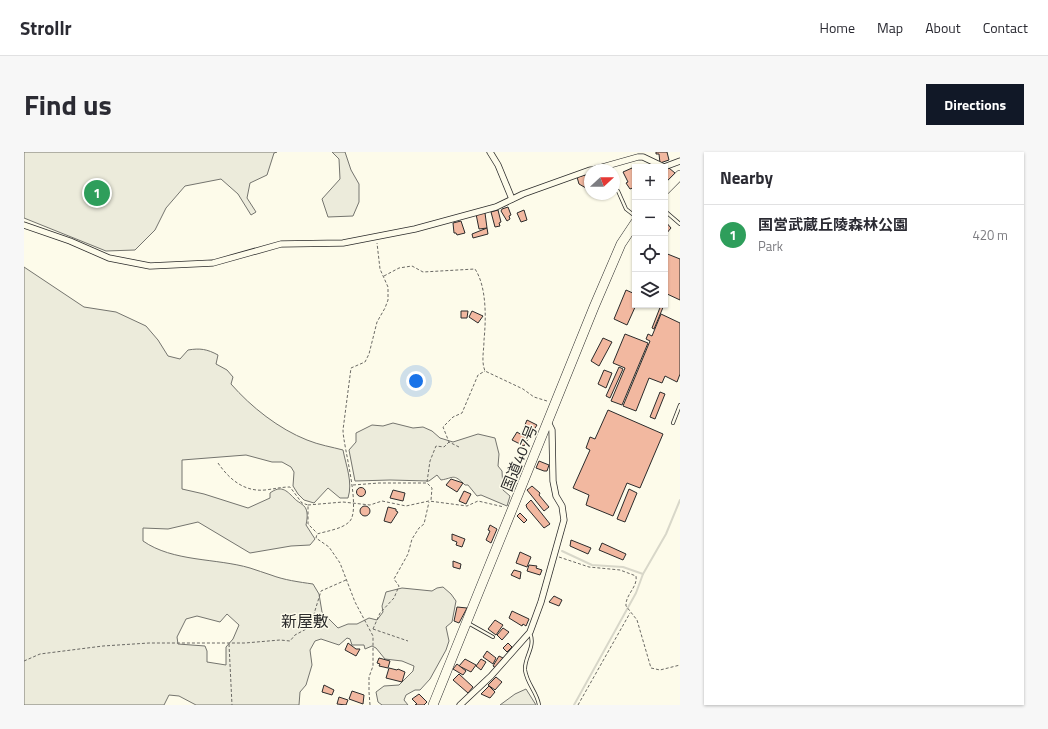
<!DOCTYPE html>
<meta charset="utf-8">
<style>
:root{--surface:#fff;--page:#f7f7f7;--text:#2b2b33;--muted:#7c7c81;--line:#e1e1e2;--accent:#111827}
body{margin:0;font-family:"Titillium Web","Noto Sans JP",sans-serif;background:var(--page);color:var(--text)}
.controls{position:absolute;right:12px;top:12px;display:grid;overflow:hidden;border-radius:0px;box-shadow:0 1px 3px #0004}
.controls button{width:36px;height:36px;display:grid;place-items:center;padding:0;border:0;border-bottom:1px solid var(--line);background:var(--surface);color:var(--text);font:20px sans-serif}
.compass{position:absolute;left:560px;top:12px;width:36px;height:36px;border-radius:50%;background:var(--surface);box-shadow:0 1px 3px #0004;rotate:69deg}
.you{position:absolute;left:392px;top:229px;width:14px;height:14px;margin:-10px;border:3px solid #fff;border-radius:50%;background:#1a73e8;box-shadow:0 0 0 6px #1a73e833}
.badge{display:grid;place-items:center;width:26px;height:26px;border-radius:50%;background:var(--accent);color:#fff;font-size:13px;font-weight:700}
.pin{position:absolute;translate:-50% -50%;border:2px solid #fff;box-shadow:0 1px 4px #0006}
.list{margin:0;padding:0;list-style:none}
h2{display:flex;justify-content:space-between;align-items:center;height:52px;margin:0;padding:0 16px;font-size:17px}
h2 small{font-size:13px;font-weight:400;color:var(--muted)}
.list li{display:grid;grid-template-columns:26px 1fr auto;gap:12px;align-items:center;box-sizing:border-box;height:60px;padding:0 16px;border-top:1px solid var(--line)}
.list b{display:block;font-size:15px;white-space:nowrap}
.list p{margin:0;font-size:13px;white-space:nowrap;color:var(--muted)}
.list em{font-size:13px;font-style:normal;color:var(--muted)}
.icon{flex:none;width:22px;height:22px;fill:none;stroke:currentColor;stroke-width:2;stroke-linecap:round;stroke-linejoin:round}
.map{position:relative;flex:none;width:656px;height:553px;overflow:hidden;border-radius:0px}
header{display:flex;align-items:center;gap:24px;box-sizing:border-box;height:56px;padding:0 20px;background:var(--surface);border-bottom:1px solid var(--line)}
header strong{font-size:19px}
nav{display:flex;gap:22px;margin-inline-start:auto;font-size:14px}
.intro{display:flex;align-items:center;justify-content:space-between;box-sizing:border-box;height:96px;padding:0 24px}
h1{margin:0;font-size:28px}
.button{padding:10px 18px;border-radius:0px;background:var(--accent);color:#fff;font-size:14px;font-weight:700}
main{display:flex;gap:24px;padding:0 24px}
aside{flex:1;background:var(--surface);border-radius:0px;box-shadow:0 1px 3px #0004}
.map>svg:first-child{display:block}
</style>
<header>
<strong>Strollr</strong>
<nav><a>Home</a><a>Map</a><a>About</a><a>Contact</a></nav>
</header>
<div class="intro"><h1>Find us</h1><a class="button">Directions</a></div>
<main>
<div class="map">
<svg width="656" height="553" viewBox="0 0 656 553">
<rect width="100%" height="100%" fill="#fdfbea"/>
<!-- green -->
<g fill="#ecebdb" stroke="#74746e" fill-rule="evenodd">
<path d="M0 0H253L250 1 243 23 226 31 223 46 232 60 227 63 214 42 197 27 161 34 142 56 131 78 111 98 82 99 0 66Z"/>
<path d="M308 0H321L327 18 335 32V50L329 64 304 65 298 47 316 27 315 7Z"/>
<path d="M0 115 60 155 92 160 122 174 134 188 144 204 156 207 164 198C176 196 183 197 194 203L192 212 203 218 209 225 207 232C227 255 255 277 283 288 295 293 308 295 319 298 322 314 329 330 324 346H316L304 336 290 351 280 348 274 342 269 334 270 320 267 315 258 310H248L222 303 158 308V337L180 342 224 356 246 346V341C257 333 262 338 270 346 273 350 280 352 282 357 284 362 283 368 282 373L291 387 286 393 267 394 226 401 174 370 144 377 119 376V389C149 410 192 406 226 416 233 418 240 421 247 423 260 428 275 430 289 432L295 442 298 460 314 476 324 472H333L345 466 353 468 359 460 358 454 362 440 378 436 408 439 413 436 419 435 427 442 432 449 428 470 422 475 425 489 422 498 406 527 396 538H391L382 543 380 548 384 553H358L354 550 352 540 360 534 375 533 389 519 390 514 378 509 361 507 352 496 348 494 341 497 340 493H328L326 487 323 486 315 493 297 487 291 489 286 498 288 513 282 533 276 540 275 553H172L155 544 145 543 140 553H0ZM203 462 215 473 209 487 202 495V513L183 510V499L181 494 154 492 153 485 162 467 173 464 196 470Z"/>
<path d="M369 271 389 276 399 275 408 279 416 286 429 290 454 282 471 286 475 302 474 314 478 319 479 338 486 344 483 354 457 343 453 344 444 333H441C429 321 430 326 417 328L413 323 405 329 366 328 331 329 325 298 332 290V281L348 273 359 274Z"/>
<path d="M502 537 512 553H476L491 542Z"/>
</g>
<g fill="none" stroke-linecap="round" stroke-linejoin="round">
<!-- stream -->
<g stroke="#d8d7c9" stroke-width="2">
<path d="M538 399 568 413 599 415 619 422 642 382 656 348"/>
<path d="M550 553 612 441 619 422"/>
</g>
</g>
<!-- building -->
<g fill="#f2b8a0" stroke="#2b2b2b">
<path d="M632 0H643L645 8 636 11 635 2H632Z"/>
<path d="M608 16 611 24V35L606 37 602 31 604 30 599 20Z"/>
<path d="M645 16 651 21 642 30 641 20Z"/>
<path d="M561 23 565 35 562 36 555 32 553 25Z"/>
<path d="M484 55 487 63 485 64 486 67 483 69 477 59 478 57Z"/>
<path d="M474 58 477 70 475 71 476 74 471 75 467 60Z"/>
<path d="M500 58 503 68 497 70 493 61Z"/>
<path d="M461 61 463 76 455 77 452 62Z"/>
<path d="M437 69 441 81 433 83 432 81H430L429 71Z"/>
<path d="M641 69 647 76 642 82 641 81Z"/>
<path d="M463 76 464 82 449 86 448 82Z"/>
<path d="M641 101 656 107V148L641 141Z"/>
<path d="M602 138 611 142 612 153 603 173 590 167Z"/>
<path d="M637 153H640L630 177 628 176Z"/>
<path d="M437 159H444L443 166H437Z"/>
<path d="M448 159 459 164 454 171 445 165Z"/>
<path d="M637 162 656 171V222L653 230 641 224 638 231 625 226 612 259 599 254 626 189 622 187 624 182 628 184Z"/>
<path d="M601 182 624 191 598 253 587 249 601 216 589 211Z"/>
<path d="M579 186 588 190 575 214 567 209Z"/>
<path d="M595 215 599 217 586 246 582 244Z"/>
<path d="M580 218 588 221 582 236 574 232Z"/>
<path d="M636 240 641 242 631 267 626 265Z"/>
<path d="M584 258 639 282 616 336 603 331 589 364 562 353 565 343 549 336 566 298 562 296 566 285 571 287Z"/>
<path d="M503 268 513 273 506 284 498 280Z"/>
<path d="M493 280 504 287 500 294 488 288Z"/>
<path d="M515 309 525 313 523 319H520L512 316Z"/>
<path d="M427 327 439 331 433 340 422 333Z"/>
<path d="M508 334 516 341 515 343 525 355 520 359 503 338Z"/>
<circle cx="337" cy="340" r="4.5"/>
<path d="M605 337 613 341 601 370 593 367Z"/>
<path d="M369 338 381 341 379 349 366 346Z"/>
<path d="M440 339 447 342 442 352 435 349Z"/>
<path d="M507 348 526 372 520 376 503 356 502 353Z"/>
<circle cx="341" cy="359" r="5"/>
<path d="M364 355 372 357V359L374 360 367 371 360 369Z"/>
<path d="M496 361 503 368 500 371 493 364Z"/>
<path d="M466 373 473 377 467 391 462 388 466 379 464 378Z"/>
<path d="M428 382 441 387 438 395 432 393 433 390 428 388Z"/>
<path d="M547 388 567 396 564 402 546 394Z"/>
<path d="M578 391 602 402 599 408 575 398Z"/>
<path d="M496 400 507 405 503 415 492 411Z"/>
<path d="M429 409 437 412 436 417 429 415Z"/>
<path d="M505 413 513 414 512 416 518 418 516 423 503 419Z"/>
<path d="M490 418 497 420 496 427 487 423Z"/>
<path d="M530 444 538 448 535 454 525 450Z"/>
<path d="M433 455 443 456 435 471 430 469Z"/>
<path d="M488 459 505 467 502 474 499 472 498 474 485 466Z"/>
<path d="M471 468 479 473 472 483 464 477Z"/>
<path d="M479 476 485 480 478 488 473 483Z"/>
<path d="M324 491 332 497H336L332 504 321 498Z"/>
<path d="M484 491 488 495 483 500 479 496Z"/>
<path d="M463 499 472 506 469 512 459 505Z"/>
<path d="M475 504 479 506 472 516 469 514Z"/>
<path d="M355 506 366 509 364 516 355 514 356 512 353 511Z"/>
<path d="M441 507 452 513 447 520 435 514Z"/>
<path d="M457 507 462 510 457 518 452 514Z"/>
<path d="M433 512 442 519 439 523 429 517Z"/>
<path d="M365 516 373 518 374 517 381 520 378 530 362 526Z"/>
<path d="M435 522 449 535 444 541 429 528Z"/>
<path d="M472 525 478 530 471 538 464 533Z"/>
<path d="M300 533 310 538 308 543 298 540Z"/>
<path d="M465 534 471 540 466 546 457 542Z"/>
<path d="M328 539 340 543 339 552 325 547Z"/>
<path d="M395 542 403 550 400 553H391L393 552 388 547Z"/>
<path d="M315 545 324 548 322 553 313 552Z"/>
</g>
<g fill="none" stroke-linecap="round" stroke-linejoin="round">
<!-- service casing -->
<g stroke="#2b2b2b" stroke-width="4">
<g id="service">
<path d="M594 39 602 57 611 64"/>
<path d="M641 59 656 72"/>
<path d="M649 271 656 253"/>
<path d="M444 471 469 485"/>
<path d="M506 481C512 495 500 505 501 518 503 532 513 540 515 553"/>
</g>
</g>
<!-- minor casing -->
<g stroke="#2b2b2b" stroke-width="7">
<g id="minor">
<path d="M466 0 474 13 488 47"/>
<path d="M640 15 656 9"/>
<path d="M568 18 614 5H619L640 15"/>
<path d="M0 73 46 89 85 106 126 114 189 111 257 92 319 91 391 77 472 55 499 42 566 18"/>
<path d="M436 553 467 524 506 480 517 450 540 368 538 354 532 344 529 329 528 278 524 270"/>
</g>
</g>
<!-- trunk casing -->
<g stroke="#2b2b2b" stroke-width="10">
<g id="trunk">
<path d="M641 38 656 23"/>
<path d="M409 553 570 155 597 92 611 71"/>
</g>
</g>
<!-- path -->
<g stroke="#6a6964" stroke-width="1" stroke-dasharray="3 2" stroke-linecap="butt">
<path d="M360 124 375 116 388 114 399 120 451 117C463 135 462 168 460 188 460 199 457 209 461 219L499 237 510 245 523 249"/>
<path d="M435 295 425 290 419 275 429 265 438 261 454 223 461 219"/>
<path d="M194 311C205 327 220 340 241 338 250 337 257 335 266 335L278 351 284 353V372L293 381"/>
<path d="M403 330 406 309 412 294 420 295 425 290"/>
<path d="M329 333 355 331H403L408 336 407 348"/>
<path d="M284 353 319 350 346 353 358 349 382 354 405 349 443 354 454 349 480 355"/>
<path d="M535 405 565 415 596 418 612 424C614 435 601 443 602 454L613 468 627 516 636 518 656 513"/>
<path d="M349 477 356 461 370 446 375 434 370 427 384 402 388 387 395 376 400 372 405 350"/>
<path d="M349 477 384 489"/>
<path d="M205 492 208 553"/>
<path d="M0 509 16 502 79 494 125 491H221L256 488 266 489 271 483 286 475 297 439 322 428"/>
<path d="M346 553 345 540V525L349 514V484L331 450 316 411 305 395 292 386 293 382C303 379 318 377 325 370 338 359 319 294 319 278L327 216 341 210 345 202 353 170 361 156 364 148V135L356 117 353 91"/>
<path d="M554 553 606 461"/>
</g>
<!-- service -->
<use href="#service" stroke="#fdfbea" stroke-width="2.5"/>
<!-- minor -->
<use href="#minor" stroke="#fdfbea" stroke-width="5.5"/>
<!-- trunk -->
<use href="#trunk" stroke="#fdfbea" stroke-width="9"/>
</g>
<g text-anchor="middle" dominant-baseline="central" stroke-width="3" stroke-linejoin="round" paint-order="stroke">
<!-- street labels -->
<g font-size="15" fill="#2b2b2b" stroke="#fdfbea">
<text transform="translate(495 306) rotate(-68)">国道407号</text>
</g>
<!-- neighbourhood labels -->
<g font-size="16" fill="#2b2b2b" stroke="#fdfbea">
<text x="281" y="469">新屋敷</text>
</g>
</g>
</svg>
<div class="controls">
<button>+</button>
<button>−</button>
<button><svg class="icon" aria-label="locate" viewBox="0 0 24 24"><circle cx="12" cy="12" r="6"/><path d="M12 2v4M12 18v4M2 12h4M18 12h4"/></svg></button>
<button><svg class="icon" aria-label="layers" viewBox="0 0 24 24"><path d="M12 4l9 5-9 5-9-5zM3 14l9 5 9-5"/></svg></button>
</div>
<svg class="compass" viewBox="-18 -18 36 36"><path d="M0-13l5 13h-10z" fill="#e53935"/><path d="M0 13l5-13h-10z" fill="#7c7c81"/></svg>
<div class="you"></div>
<div class="pin badge" style="left:73px;top:41px;background:#2e9e5b">1</div>
</div>
<aside>
<h2>Nearby<small></small></h2>
<ul class="list">
<li><span class="badge" style="background:#2e9e5b">1</span><div><b>国営武蔵丘陵森林公園</b><p>Park</p></div><em>420 m</em></li>
</ul>
</aside>
</main>
